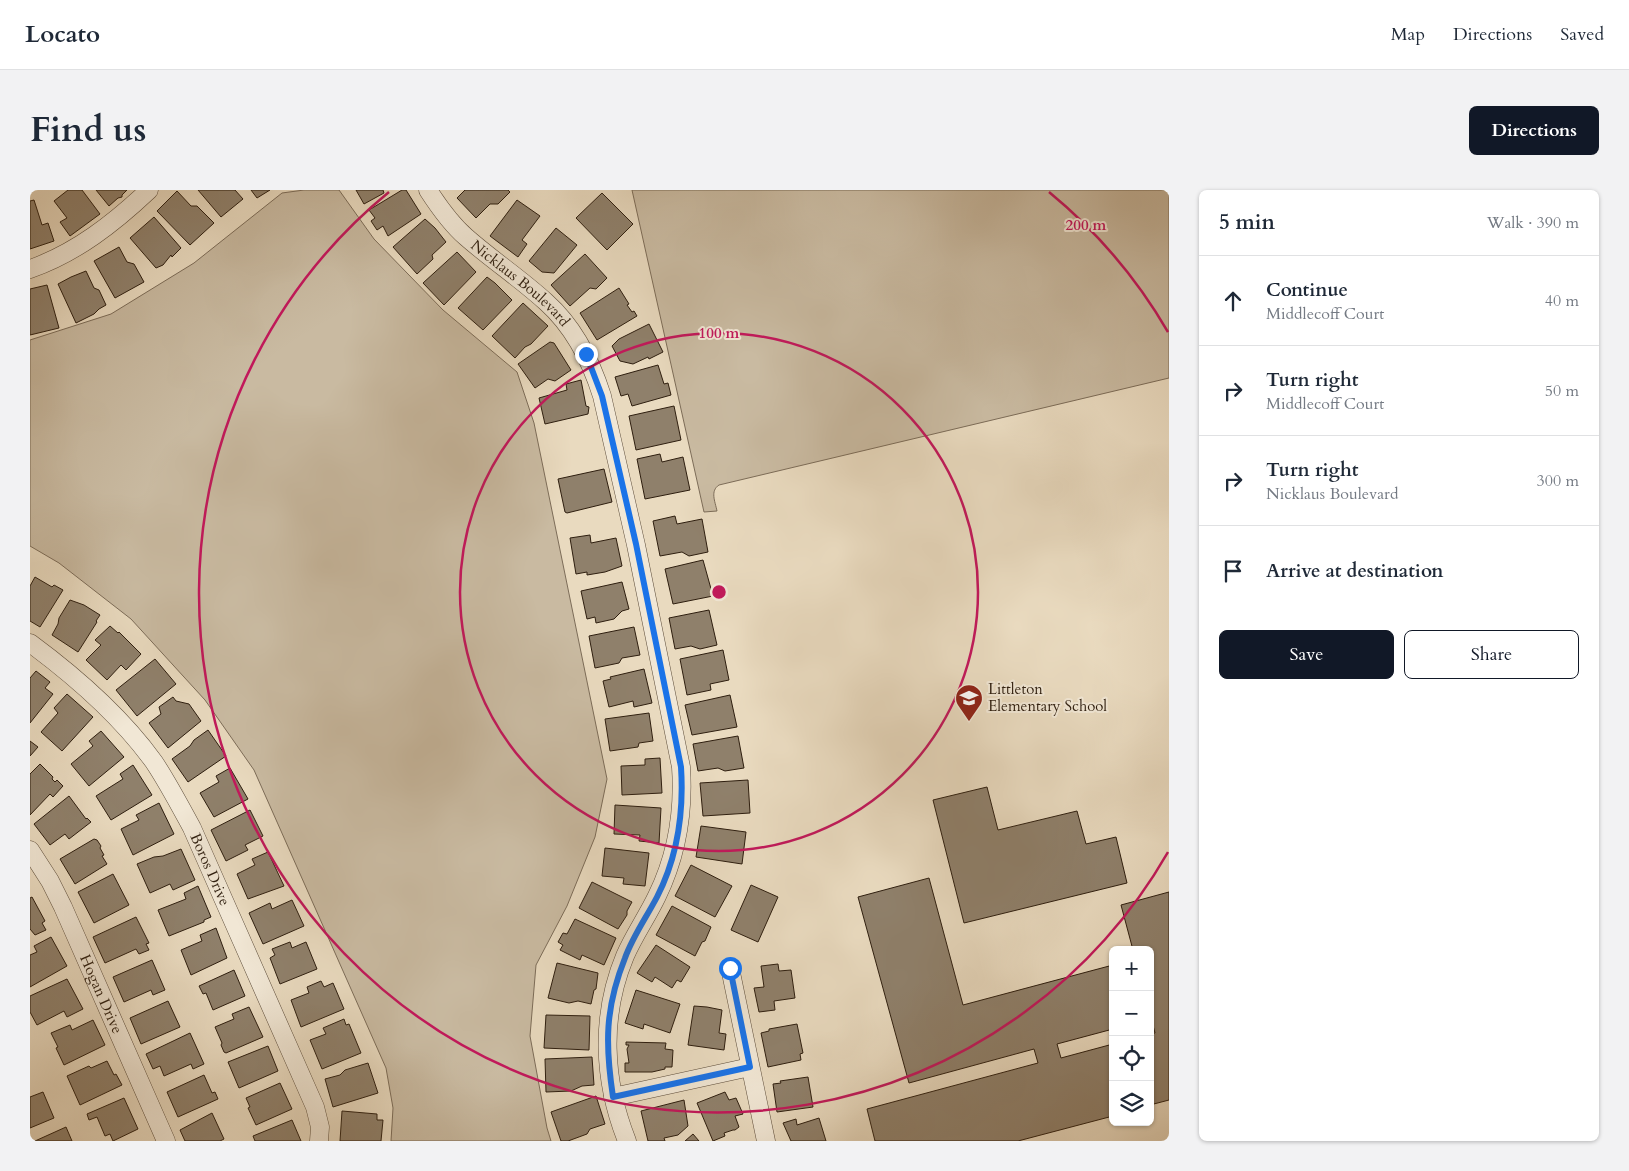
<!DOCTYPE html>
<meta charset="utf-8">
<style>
:root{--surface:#fff;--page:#f2f2f3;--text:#1f2937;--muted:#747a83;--line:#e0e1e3;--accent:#111827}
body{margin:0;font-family:Cardo,serif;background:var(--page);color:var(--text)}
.controls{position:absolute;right:15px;bottom:15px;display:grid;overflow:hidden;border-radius:8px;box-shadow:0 1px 4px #0004}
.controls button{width:45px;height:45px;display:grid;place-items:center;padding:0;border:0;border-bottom:1px solid var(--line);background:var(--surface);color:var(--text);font:25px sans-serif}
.stop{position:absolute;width:15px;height:15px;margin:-11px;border:4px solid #1a73e8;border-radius:50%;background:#fff}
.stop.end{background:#1a73e8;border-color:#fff;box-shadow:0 1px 5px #0008}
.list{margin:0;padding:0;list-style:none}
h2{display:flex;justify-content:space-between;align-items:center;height:65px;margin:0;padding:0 20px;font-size:21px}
h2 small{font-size:16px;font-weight:400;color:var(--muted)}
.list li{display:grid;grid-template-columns:32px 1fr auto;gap:15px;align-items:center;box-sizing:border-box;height:90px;padding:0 20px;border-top:1px solid var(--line)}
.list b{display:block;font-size:19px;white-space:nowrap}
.list p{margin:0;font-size:16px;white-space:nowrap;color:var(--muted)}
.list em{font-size:16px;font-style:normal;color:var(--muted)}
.actions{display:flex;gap:10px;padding:15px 20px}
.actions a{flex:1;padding:11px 0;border:1px solid var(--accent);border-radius:8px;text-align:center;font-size:18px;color:var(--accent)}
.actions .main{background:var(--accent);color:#fff}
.icon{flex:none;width:28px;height:28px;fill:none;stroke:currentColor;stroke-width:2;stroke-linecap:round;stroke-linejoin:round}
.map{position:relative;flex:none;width:1139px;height:951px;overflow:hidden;border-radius:8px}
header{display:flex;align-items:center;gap:30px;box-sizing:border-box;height:70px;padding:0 25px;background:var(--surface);border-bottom:1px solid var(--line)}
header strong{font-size:24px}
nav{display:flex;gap:28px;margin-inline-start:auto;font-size:18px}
.intro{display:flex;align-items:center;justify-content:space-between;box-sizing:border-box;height:120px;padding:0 30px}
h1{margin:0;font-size:35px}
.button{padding:12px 22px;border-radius:8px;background:var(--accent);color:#fff;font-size:18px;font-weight:700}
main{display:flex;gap:30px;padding:0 30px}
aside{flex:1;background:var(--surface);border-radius:8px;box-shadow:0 1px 4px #0004}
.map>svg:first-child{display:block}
</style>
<header>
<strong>Locato</strong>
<nav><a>Map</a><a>Directions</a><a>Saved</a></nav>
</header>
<div class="intro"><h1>Find us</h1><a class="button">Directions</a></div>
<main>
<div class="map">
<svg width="1139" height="951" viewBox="0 0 1139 951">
<rect width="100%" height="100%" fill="#e9dabf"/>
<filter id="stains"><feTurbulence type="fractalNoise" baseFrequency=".004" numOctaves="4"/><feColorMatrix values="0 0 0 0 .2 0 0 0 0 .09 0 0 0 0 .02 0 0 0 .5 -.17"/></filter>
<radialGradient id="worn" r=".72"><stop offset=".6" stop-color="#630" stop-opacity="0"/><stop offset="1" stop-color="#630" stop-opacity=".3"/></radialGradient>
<!-- green -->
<g fill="#c9baa1" stroke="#7c6c58">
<path d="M274 0H309L344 49 413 120 487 182 504 233 577 589 565 647 537 716 506 775 500 846 517 938 521 951H361L363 918 356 878 224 580 175 510 101 429 29 373 0 356V150L81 124 164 73 252 3Z"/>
<path d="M602 0H1139V188L689 295C680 301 685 311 687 321L674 322Z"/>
</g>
<!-- building -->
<g fill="#8f806b" stroke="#2e1e0f">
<path d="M38 0H52L70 24 40 46 30 32 37 28 24 11Z"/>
<path d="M66 0H97L92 5V7L88 8 79 16Z"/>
<path d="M168 0H205L213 9 191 27Z"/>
<path d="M221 0H240L227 8Z"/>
<path d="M326 0H353L354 3 334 14Z"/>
<path d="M372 0H376L391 24 358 46 353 36 347 40 341 31 345 28 339 20Z"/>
<path d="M435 0H478L480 2 468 14H460L446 28 427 8Z"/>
<path d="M147 1 161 16H167L184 33 160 55 127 21Z"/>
<path d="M572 3 603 34 577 60 546 28Z"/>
<path d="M4 10 12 35 18 33 24 51 0 59V11Z"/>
<path d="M487 10 510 26 492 50 497 54 488 67 460 46Z"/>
<path d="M124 27 151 58 142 67 141 65 133 75 126 78 100 48Z"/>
<path d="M395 29 405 38 416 52 402 65 403 69 387 84 363 57Z"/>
<path d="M526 38 547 55 524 83 512 82 499 71Z"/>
<path d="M89 57 97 72 104 74 114 92 85 108 64 71Z"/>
<path d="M427 62 446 82 414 115 393 93Z"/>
<path d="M555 64 577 88 566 99 560 98 540 116 521 95Z"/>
<path d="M56 81 64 98 69 100 76 115 69 119 64 124 46 133 28 94 41 87Z"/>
<path d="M457 87 465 93 482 110 453 140 428 118Z"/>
<path d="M17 95 29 138 0 145V99Z"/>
<path d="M589 98 599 114 597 115 602 122 604 121 607 126 567 150 550 123Z"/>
<path d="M493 113 518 136 501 154 495 157 485 168 462 146Z"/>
<path d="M619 134 633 162 619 169 618 167 603 174 590 171 582 156 589 149Z"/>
<path d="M520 152 524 153 541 180 525 191 518 189 505 198 488 174Z"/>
<path d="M628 175 634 194 638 193 641 205 602 216 598 204 591 206 585 187Z"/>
<path d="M551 190 556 216 559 217 558 224 515 234 509 208 537 200 536 194Z"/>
<path d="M644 216 651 250 606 260 599 226Z"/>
<path d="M630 264 632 272 653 267 660 300 615 309 607 269Z"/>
<path d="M574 279 582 312 537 323 535 322 528 289Z"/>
<path d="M645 326 647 334 672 329 678 362 659 366 652 362 630 366 623 331Z"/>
<path d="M560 345 561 353 586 348 592 376 575 382 557 385V382L546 384 540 348Z"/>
<path d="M673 370 683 406 643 414 635 379Z"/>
<path d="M5 387 22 397 24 395 33 400 10 437 0 431V396Z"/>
<path d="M592 392 599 419 592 421 584 429 566 433 565 427 557 429 551 401Z"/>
<path d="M40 410 54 415 70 425 66 431 67 432 48 462 22 445 28 434 29 428Z"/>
<path d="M679 420 687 455 670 459 661 456 645 459 639 428Z"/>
<path d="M80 436 88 443 89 442 111 464 96 480 91 475 77 490 56 470 71 455 65 450Z"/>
<path d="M604 437 610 465 592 468 589 473 565 478 559 446Z"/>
<path d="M693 460 699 490 680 494 681 500 657 505 650 469Z"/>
<path d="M125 469 146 494 107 526 86 500Z"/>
<path d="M614 479 622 513 604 517 603 511 579 517 573 491 581 489 580 487Z"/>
<path d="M6 481 20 492 15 498 23 504 0 533V488Z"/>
<path d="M37 504 63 527 32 561 11 542 28 523 24 518Z"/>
<path d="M700 505 707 537 662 545 655 515Z"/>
<path d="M143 507 146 511 159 514 171 531 138 558 119 533 131 524 129 517Z"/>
<path d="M619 523 623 551 609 553 608 557 580 561 575 529Z"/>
<path d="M178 540 196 566 158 592 142 569 160 556 164 550Z"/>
<path d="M71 541 94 567 59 596 41 574 63 556 59 551Z"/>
<path d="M708 546 714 578 695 581 688 578 668 581 663 554Z"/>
<path d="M0 551 8 557 0 566Z"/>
<path d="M630 568 632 603 592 605 591 576 615 575V569Z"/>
<path d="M10 574 23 587 22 589 25 592 27 590 33 596 23 607 20 604 0 625V584Z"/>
<path d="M103 575 122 605 81 630 66 606 93 589 90 584Z"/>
<path d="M200 578 218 609 184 627 170 603 189 592 186 586Z"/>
<path d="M718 590 720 623 673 626 670 593Z"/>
<path d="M957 597 968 640 1047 621 1056 654 1086 647 1097 693 934 733 903 610Z"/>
<path d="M39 606 56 629 57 628 61 632 39 649 35 644 20 655 4 634Z"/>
<path d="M129 613 144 644 103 665 91 639 109 630 106 625Z"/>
<path d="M585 615 631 618 629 653 609 651 610 645 584 644Z"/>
<path d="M220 620 233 646 215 655 218 660 196 671 181 640Z"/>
<path d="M671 636 716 642 712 674 666 667Z"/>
<path d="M64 649 67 650 71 656 70 658 74 665 72 666 77 674 45 694 30 669Z"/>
<path d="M575 658 619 663 615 696 593 694 594 688 572 686Z"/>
<path d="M151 659 165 690 143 700 140 694 120 703 107 674 124 667 133 666Z"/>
<path d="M238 662 254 696 218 709 207 684 225 675 222 669Z"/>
<path d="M661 675 702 696 685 727 645 706Z"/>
<path d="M83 684 99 715 64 733 48 702Z"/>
<path d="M899 688 933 815 1083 775V839L1027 854 1031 868 1083 854V926L988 951H845L837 919 1008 873 1004 859 879 893 828 707Z"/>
<path d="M562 692 602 712 597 721V725L588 739 549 718Z"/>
<path d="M721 695 748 707 728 752 701 740Z"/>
<path d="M168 696 181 727 174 730V732L139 746 128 720 156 709 154 703Z"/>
<path d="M1139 702V910L1120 915V844L1125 843 1120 824V760H1103L1091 715Z"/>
<path d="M2 707 15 731 12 733 16 740 5 745 0 739V708Z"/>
<path d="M262 710 274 736 233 754 219 723 240 713 242 719Z"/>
<path d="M642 716 681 737 675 751 672 752 665 766 626 745Z"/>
<path d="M106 727 119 753 116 754 119 760 109 764 106 759 75 773 63 747Z"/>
<path d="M545 729 586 748 574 775 552 765 550 770 530 760 533 755 528 752 533 743 537 744Z"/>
<path d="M186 738 197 768 161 785 151 760 172 751 170 745Z"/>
<path d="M21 747 37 776 0 797V765L7 762 4 756Z"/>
<path d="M260 752 262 758 276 752 287 779 250 794 240 768 245 765 242 759Z"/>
<path d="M626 755 660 777 651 792 647 790 642 798 625 787 622 792 607 783Z"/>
<path d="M122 770 135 800 123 805 121 800 94 812 83 787Z"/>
<path d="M527 773 568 783 566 799 564 800 561 814 548 811 539 813 518 808Z"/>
<path d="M748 774 749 781 761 780 765 808 744 811 745 820 729 822 724 798 734 797 731 776Z"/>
<path d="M204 780 215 806 183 820 176 803 173 804 169 796Z"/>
<path d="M37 789 53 819 37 827 34 821 7 835 0 822V806Z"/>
<path d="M291 791 294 797 303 793 314 819 271 837 261 810 279 803 277 797Z"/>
<path d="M606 800 650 814 640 843 614 834 613 839 595 833Z"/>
<path d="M138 811 150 837 111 854 100 828Z"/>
<path d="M664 816 677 817 692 820 689 843 696 844 694 860 658 855Z"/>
<path d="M219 817 233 847 196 863 194 862 191 855 192 853 185 837 204 829 202 824Z"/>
<path d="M516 825 560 826 559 860 514 858Z"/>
<path d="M314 829 316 835 319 834 331 863 292 879 280 850 296 844 293 838Z"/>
<path d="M63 830 75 855 34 875 26 858 28 857 21 843 40 835 42 840Z"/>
<path d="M767 834 773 863 770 864 771 870 738 877 731 843 739 841V839Z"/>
<path d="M160 843 174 874 163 879 161 874 134 886 130 876 123 879 116 864Z"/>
<path d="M596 852 636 853 635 859 643 860 642 877H635V879L622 882H595V873H599L597 859 599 855H596Z"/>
<path d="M238 856 248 881 209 898 198 872Z"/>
<path d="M562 867 564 895 552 896 541 901 516 902 515 869Z"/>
<path d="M77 871 84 885 86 884 92 895 50 915 37 886 59 876 61 878Z"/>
<path d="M338 873 348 903 303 917 295 889 310 885 315 880Z"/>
<path d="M174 885 182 903 185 902 188 909 148 927 137 902Z"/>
<path d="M778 887 783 917 747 922 743 894 751 893 750 891Z"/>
<path d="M250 893 262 919 226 935 218 918 220 917 216 908Z"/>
<path d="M13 902 24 928 0 938V907Z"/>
<path d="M695 902 699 910 706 908 713 924 705 926 709 937 705 940H703L694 943 695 946 683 951 667 913Z"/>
<path d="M566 906 575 934 560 939 557 944 538 951H531L521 922Z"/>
<path d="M94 908 108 939 83 951 80 944 75 946 67 927 59 930 57 924Z"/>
<path d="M654 910 658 936 648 945 634 948 635 951H618L611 921Z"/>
<path d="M312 921 347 924V930H353L351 951H310Z"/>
<path d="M182 923 194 949 190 951H155L150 940Z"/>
<path d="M789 928 796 951H761L753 933 766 929 767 935Z"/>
<path d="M262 930 271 951H225L223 946Z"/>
<path d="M36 937 42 951H5Z"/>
<path d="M663 944 669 951H655Z"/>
</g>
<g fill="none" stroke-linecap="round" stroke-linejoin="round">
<!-- street casing -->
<g stroke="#5d4d3b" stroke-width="19">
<g id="street">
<path id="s1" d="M398 0C409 17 421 34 436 47 462 70 491 89 516 112 544 137 561 171 572 206L606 355 651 577C654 622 647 665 627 706 617 727 604 745 595 766 570 826 573 891 597 951"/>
<path d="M0 79C46 63 84 33 119 0"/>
<path id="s2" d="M0 453C46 487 90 525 124 572 138 593 150 616 162 638L285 917 290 937 289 951"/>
<path id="s3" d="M0 660 20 691 33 717 136 951"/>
<path d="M700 778 736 951"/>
<path d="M583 907 720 877"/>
</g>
</g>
<!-- street -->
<use href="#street" stroke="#f1e7d5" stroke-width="18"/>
</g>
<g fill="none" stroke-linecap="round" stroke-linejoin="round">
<!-- route -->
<path stroke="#1a73e8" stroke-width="6" d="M556 164 572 206 606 354 651 577C654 623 648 666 627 707 616 728 603 746 595 768 575 818 575 854 583 907L720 877 700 778"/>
</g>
<!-- distance rings -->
<g fill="none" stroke="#c2185b" stroke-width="2.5">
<circle cx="689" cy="402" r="259"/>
<path d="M1138 662A519 519 0 1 1 359 2M1019 2A519 519 0 0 1 1138 142"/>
</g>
<!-- icons -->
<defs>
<g id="school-pin" transform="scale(1.4375)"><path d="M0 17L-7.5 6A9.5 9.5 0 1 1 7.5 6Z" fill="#8f2418" stroke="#f1e7d5"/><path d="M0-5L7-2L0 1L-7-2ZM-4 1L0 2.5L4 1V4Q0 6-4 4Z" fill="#fff"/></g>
</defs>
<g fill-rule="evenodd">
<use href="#school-pin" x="939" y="508"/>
</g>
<g text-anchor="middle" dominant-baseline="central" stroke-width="4" stroke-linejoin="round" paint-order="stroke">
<!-- street labels -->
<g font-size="15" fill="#2e1e0f" stroke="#f1e7d5">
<text stroke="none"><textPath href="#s1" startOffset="132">Nicklaus Boulevard</textPath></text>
<text stroke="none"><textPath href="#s2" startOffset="294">Boros Drive</textPath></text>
<text stroke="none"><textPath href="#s3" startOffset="161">Hogan Drive</textPath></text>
</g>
<!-- poi labels -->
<g font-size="15" fill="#2e1e0f" stroke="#f1e7d5" text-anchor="start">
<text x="958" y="499">Littleton<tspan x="958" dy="17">Elementary School</tspan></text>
</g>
</g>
<circle cx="689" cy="402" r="8" fill="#c2185b" stroke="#f1e7d5" stroke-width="2.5"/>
<g font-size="15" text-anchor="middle" font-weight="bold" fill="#c2185b" stroke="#f1e7d5" stroke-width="4" stroke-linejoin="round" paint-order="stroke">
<text x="1056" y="40">200 m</text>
<text x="689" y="148">100 m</text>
</g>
<rect width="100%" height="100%" filter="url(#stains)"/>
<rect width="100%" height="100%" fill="url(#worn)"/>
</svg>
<div class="controls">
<button>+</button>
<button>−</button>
<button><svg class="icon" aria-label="locate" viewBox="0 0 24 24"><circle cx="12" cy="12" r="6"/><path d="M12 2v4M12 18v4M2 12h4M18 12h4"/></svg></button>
<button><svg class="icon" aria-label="layers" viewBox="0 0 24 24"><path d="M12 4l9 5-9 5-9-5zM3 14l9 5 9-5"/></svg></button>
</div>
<div class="stop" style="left:700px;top:778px"></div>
<div class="stop end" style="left:556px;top:164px"></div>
</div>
<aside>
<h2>5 min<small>Walk · 390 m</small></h2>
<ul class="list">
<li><svg class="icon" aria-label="ahead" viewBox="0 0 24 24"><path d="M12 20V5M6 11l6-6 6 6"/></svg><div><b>Continue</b><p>Middlecoff Court</p></div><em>40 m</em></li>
<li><svg class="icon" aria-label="right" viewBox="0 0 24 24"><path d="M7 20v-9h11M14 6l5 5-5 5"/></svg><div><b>Turn right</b><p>Middlecoff Court</p></div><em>50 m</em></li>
<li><svg class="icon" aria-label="right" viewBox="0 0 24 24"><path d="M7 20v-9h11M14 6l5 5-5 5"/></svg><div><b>Turn right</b><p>Nicklaus Boulevard</p></div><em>300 m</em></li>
<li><svg class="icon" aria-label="arrive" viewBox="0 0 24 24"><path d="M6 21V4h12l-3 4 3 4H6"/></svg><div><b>Arrive at destination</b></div></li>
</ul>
<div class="actions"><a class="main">Save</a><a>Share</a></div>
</aside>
</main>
